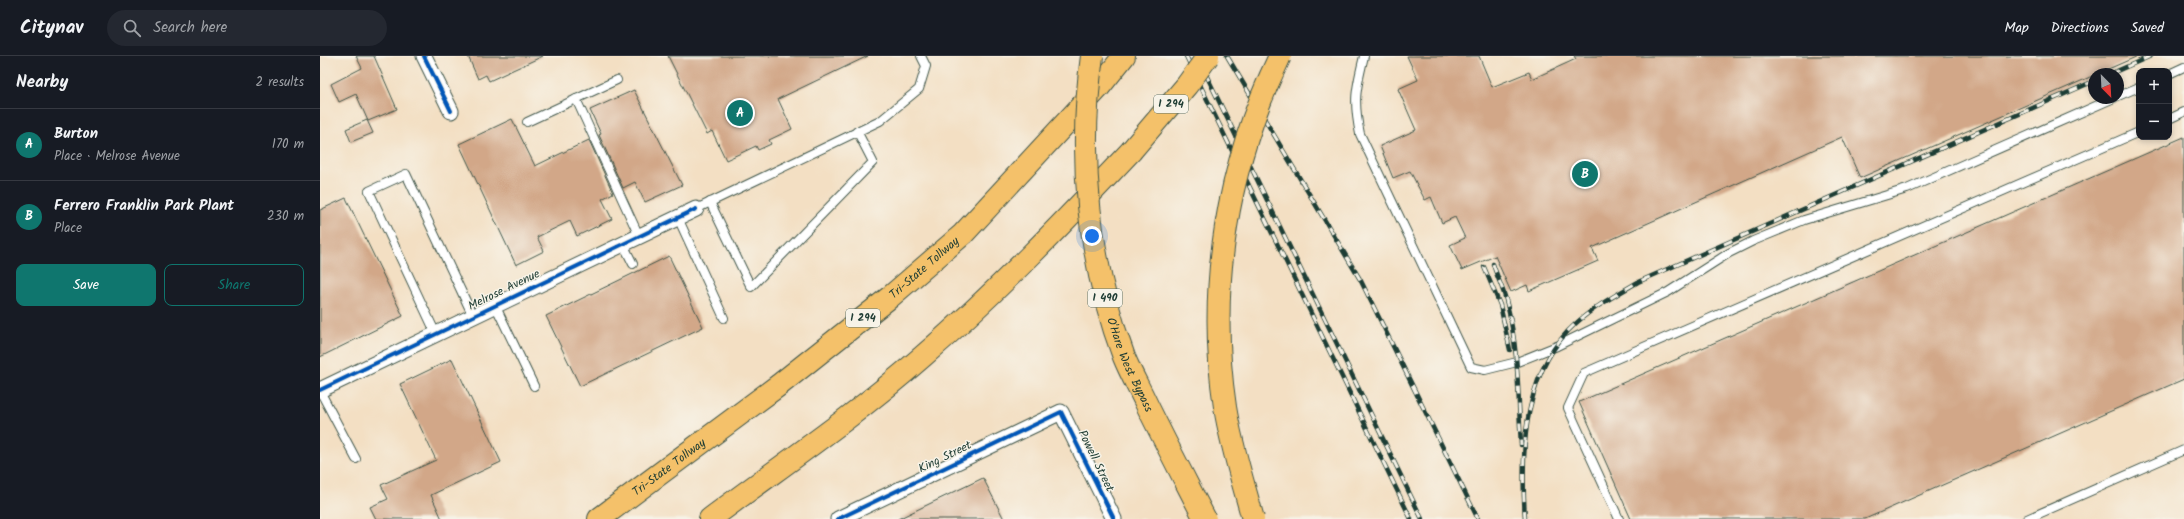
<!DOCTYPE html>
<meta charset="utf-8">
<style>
:root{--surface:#171b24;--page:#242831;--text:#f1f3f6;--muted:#9ea1a6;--line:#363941;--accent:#0f766e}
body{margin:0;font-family:Kalam,sans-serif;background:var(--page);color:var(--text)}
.controls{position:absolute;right:12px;top:12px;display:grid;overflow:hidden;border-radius:8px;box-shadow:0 2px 6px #0003}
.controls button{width:36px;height:36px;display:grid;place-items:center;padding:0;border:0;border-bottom:1px solid var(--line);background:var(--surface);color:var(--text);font:20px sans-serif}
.compass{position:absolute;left:1768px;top:12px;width:36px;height:36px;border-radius:50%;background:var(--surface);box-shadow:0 2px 6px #0003;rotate:156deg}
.you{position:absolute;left:772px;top:180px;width:14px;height:14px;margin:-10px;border:3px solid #fff;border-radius:50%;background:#1a73e8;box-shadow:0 0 0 6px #1a73e833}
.badge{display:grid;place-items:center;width:26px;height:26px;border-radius:50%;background:var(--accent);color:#fff;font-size:13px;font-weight:700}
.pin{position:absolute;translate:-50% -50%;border:2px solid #fff;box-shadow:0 1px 4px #0006}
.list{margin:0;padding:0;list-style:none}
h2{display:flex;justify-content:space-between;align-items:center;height:52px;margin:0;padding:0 16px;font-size:17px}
h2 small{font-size:13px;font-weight:400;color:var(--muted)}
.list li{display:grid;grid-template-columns:26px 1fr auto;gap:12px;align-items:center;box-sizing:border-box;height:72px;padding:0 16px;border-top:1px solid var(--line)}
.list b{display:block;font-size:15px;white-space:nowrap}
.list p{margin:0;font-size:13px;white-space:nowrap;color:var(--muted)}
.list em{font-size:13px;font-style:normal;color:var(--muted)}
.actions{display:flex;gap:8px;padding:12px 16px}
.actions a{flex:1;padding:9px 0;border:1px solid var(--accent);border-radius:8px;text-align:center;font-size:14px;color:var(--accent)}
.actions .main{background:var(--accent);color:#fff}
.icon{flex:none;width:22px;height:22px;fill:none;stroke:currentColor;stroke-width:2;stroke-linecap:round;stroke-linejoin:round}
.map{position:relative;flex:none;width:1864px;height:463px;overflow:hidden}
header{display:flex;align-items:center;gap:24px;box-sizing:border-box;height:56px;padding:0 20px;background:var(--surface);border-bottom:1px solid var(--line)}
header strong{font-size:19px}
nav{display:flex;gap:22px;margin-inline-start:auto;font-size:14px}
.search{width:280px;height:36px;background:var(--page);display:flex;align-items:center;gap:10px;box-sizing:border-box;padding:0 14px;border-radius:22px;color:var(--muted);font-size:15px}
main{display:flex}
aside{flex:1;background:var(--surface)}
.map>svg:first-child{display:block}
</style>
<header>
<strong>Citynav</strong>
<div class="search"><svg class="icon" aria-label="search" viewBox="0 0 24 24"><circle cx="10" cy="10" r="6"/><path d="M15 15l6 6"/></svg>Search here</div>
<nav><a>Map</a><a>Directions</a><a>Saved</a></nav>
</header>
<main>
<aside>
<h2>Nearby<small>2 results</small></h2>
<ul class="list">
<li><span class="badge">A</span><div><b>Burton</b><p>Place · Melrose Avenue</p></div><em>170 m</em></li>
<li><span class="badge">B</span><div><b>Ferrero Franklin Park Plant</b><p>Place</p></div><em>230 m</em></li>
</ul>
<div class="actions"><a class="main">Save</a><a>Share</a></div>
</aside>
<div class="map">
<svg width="1864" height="463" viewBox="0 0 1864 463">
<rect width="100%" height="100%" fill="#f7f3e8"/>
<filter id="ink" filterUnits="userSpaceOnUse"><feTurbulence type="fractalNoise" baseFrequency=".025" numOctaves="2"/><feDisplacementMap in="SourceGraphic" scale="8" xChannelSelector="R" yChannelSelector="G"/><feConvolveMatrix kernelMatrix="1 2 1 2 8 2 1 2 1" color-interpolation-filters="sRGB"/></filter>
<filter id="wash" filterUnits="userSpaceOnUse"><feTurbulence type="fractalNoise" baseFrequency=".012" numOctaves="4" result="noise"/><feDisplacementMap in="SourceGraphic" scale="16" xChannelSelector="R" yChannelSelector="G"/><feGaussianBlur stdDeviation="0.9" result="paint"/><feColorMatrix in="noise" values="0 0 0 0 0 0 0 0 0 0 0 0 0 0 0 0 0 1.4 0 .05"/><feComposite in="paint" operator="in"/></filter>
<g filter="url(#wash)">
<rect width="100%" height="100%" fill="#f3dfc3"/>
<g id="blocks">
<!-- building -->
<g fill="#d2a788">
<path d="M36 0H54L77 53 48 65 36 38 19 46 11 28 42 12Z"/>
<path d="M148 0H223L169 25 166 19 158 23Z"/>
<path d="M348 0H548L458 43 472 73 449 84 451 88 438 94 436 90 406 104 392 75 387 78Z"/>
<path d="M1087 0H1159L1172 31 1209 16 1212 23 1256 3 1254 0H1818L1540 122 1522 81 1272 192 1278 205 1209 235 1207 229 1191 236 1175 200 1142 214 1130 189 1145 182 1135 161 1122 167 1111 141 1105 144 1090 115 1073 122 1060 90 1096 74 1078 33 1098 24Z"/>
<path d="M314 34 362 129 325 146 315 126 303 132 279 79 281 78 270 54Z"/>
<path d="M192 63 215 110 269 84 293 137 282 143 292 163 257 180 250 165 217 181 224 195 196 209 139 88Z"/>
<path d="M47 64 53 77 31 86 26 73Z"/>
<path d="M1864 81V323L1545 463H1311L1259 346Z"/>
<path d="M26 142 83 260 0 301V154Z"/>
<path d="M349 200 383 271 260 330 226 260Z"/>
<path d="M132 303 181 406 111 439 122 463H56L50 451 68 443 61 429 116 404 80 328Z"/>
<path d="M663 422 684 463H578Z"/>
</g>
</g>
</g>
<g filter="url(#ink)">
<use href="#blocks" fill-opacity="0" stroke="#3f5549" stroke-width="1"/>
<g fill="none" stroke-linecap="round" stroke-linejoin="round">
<!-- lane casing -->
<g stroke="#3f5549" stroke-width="10">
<g id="lane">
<path d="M1044 0C1036 33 1033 44 1040 78L1151 311 1165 314 1197 306 1237 290 1348 236 1409 197 1433 185 1484 164 1587 133 1794 42"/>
<path d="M1849 18 1864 11"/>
<path d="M1798 40 1819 31"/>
<path d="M256 43 319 180"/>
<path d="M1849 63 1864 56"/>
<path d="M207 66 297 24"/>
<path d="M390 146 431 231 553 106 537 75"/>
<path d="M376 153 560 65 599 33 606 10 601 0"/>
<path d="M358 162 404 262"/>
<path d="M303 188 313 208"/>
<path d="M175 249 214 330"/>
<path d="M116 278 49 135 86 118 153 260"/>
<path d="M0 335 36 403"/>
<path d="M1299 463 1248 352 1264 317 1819 76"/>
<path d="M1707 463 1864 394"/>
</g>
</g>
<!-- street casing -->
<g stroke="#3f5549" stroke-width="17">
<g id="street">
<path d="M104 0 131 55"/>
<path d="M0 334 376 153"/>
<path d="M518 463 741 356 794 463"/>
</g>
</g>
<!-- highway casing -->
<g stroke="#3f5549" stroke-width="24">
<g id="highway">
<path id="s1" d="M279 463 459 329 570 241 643 178 780 30 804 0"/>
<path d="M390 463C461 410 535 360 602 301 676 237 744 166 811 95"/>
</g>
</g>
<!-- lane -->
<use href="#lane" stroke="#fff" stroke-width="8"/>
<!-- street -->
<use href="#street" stroke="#fff" stroke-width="15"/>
<!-- highway -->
<use href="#highway" stroke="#f4c16a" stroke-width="22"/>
<!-- rail casing -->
<g stroke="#1f3d34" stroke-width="4.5">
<g id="rail">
<path d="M866 0 1091 463"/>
<path d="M877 0 1102 463"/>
<path d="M907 0 1041 225 1158 463"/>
<path d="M1790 18 1831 0"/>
<path d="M1173 208C1177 221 1184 234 1187 248 1199 294 1198 341 1201 389"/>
<path d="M1164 211 1180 249 1190 294"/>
<path d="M1205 463C1201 400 1202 324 1248 275 1268 254 1294 240 1318 226L1774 25"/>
</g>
</g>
<!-- rail -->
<use href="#rail" stroke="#f7f3e8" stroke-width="3" stroke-dasharray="9" stroke-linecap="butt"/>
<!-- highway-bridge casing -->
<g stroke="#3f5549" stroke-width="24" stroke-linecap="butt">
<g id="highway-bridge">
<path id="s2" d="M772 0C758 100 768 205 804 301 810 316 819 332 826 347 845 386 865 424 885 463"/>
<path d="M811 95 867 29 888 0"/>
<path d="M933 463C923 426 911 389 905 351 887 231 907 109 960 0"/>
</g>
</g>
<!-- highway-bridge -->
<use href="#highway-bridge" stroke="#f4c16a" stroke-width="22"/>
<!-- cycleway casing -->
<g stroke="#f7f3e8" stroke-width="6">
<g id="cycleway">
<path d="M104 0 131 55"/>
<path d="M0 334 376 153"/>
<path d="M518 463 741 356 794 463"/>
</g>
</g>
<!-- cycleway -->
<use href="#cycleway" stroke="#0057b8" stroke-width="4"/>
</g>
</g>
<g text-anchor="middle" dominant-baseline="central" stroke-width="3" stroke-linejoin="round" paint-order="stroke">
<!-- shield labels -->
<g fill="#f7f3e8" stroke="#60746a" stroke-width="1">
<rect x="834" y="39" width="34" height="18" rx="3"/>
<rect x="768" y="233" width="34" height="18" rx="3"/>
<rect x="526" y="253" width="34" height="18" rx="3"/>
</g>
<g font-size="11" font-weight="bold" fill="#1f3d34">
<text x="851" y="48">I 294</text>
<text x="785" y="242">I 490</text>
<text x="543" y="262">I 294</text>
</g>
<!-- street labels -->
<g font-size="12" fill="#1f3d34" stroke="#f7f3e8">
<text stroke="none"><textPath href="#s1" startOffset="411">Tri-State Tollway</textPath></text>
<text transform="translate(184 234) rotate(-26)">Melrose Avenue</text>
<text stroke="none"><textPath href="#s2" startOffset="315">O'Hare West Bypass</textPath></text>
<text transform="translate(625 401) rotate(-26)">King Street</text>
<text transform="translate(776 405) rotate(64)">Powell Street</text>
<text stroke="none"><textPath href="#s1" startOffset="87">Tri-State Tollway</textPath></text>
</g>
</g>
</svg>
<div class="controls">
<button>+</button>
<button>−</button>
</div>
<svg class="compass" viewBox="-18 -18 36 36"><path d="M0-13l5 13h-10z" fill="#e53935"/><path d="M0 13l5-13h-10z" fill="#9ea1a6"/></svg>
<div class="you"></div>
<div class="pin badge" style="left:420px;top:57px">A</div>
<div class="pin badge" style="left:1265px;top:118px">B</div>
</div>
</main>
